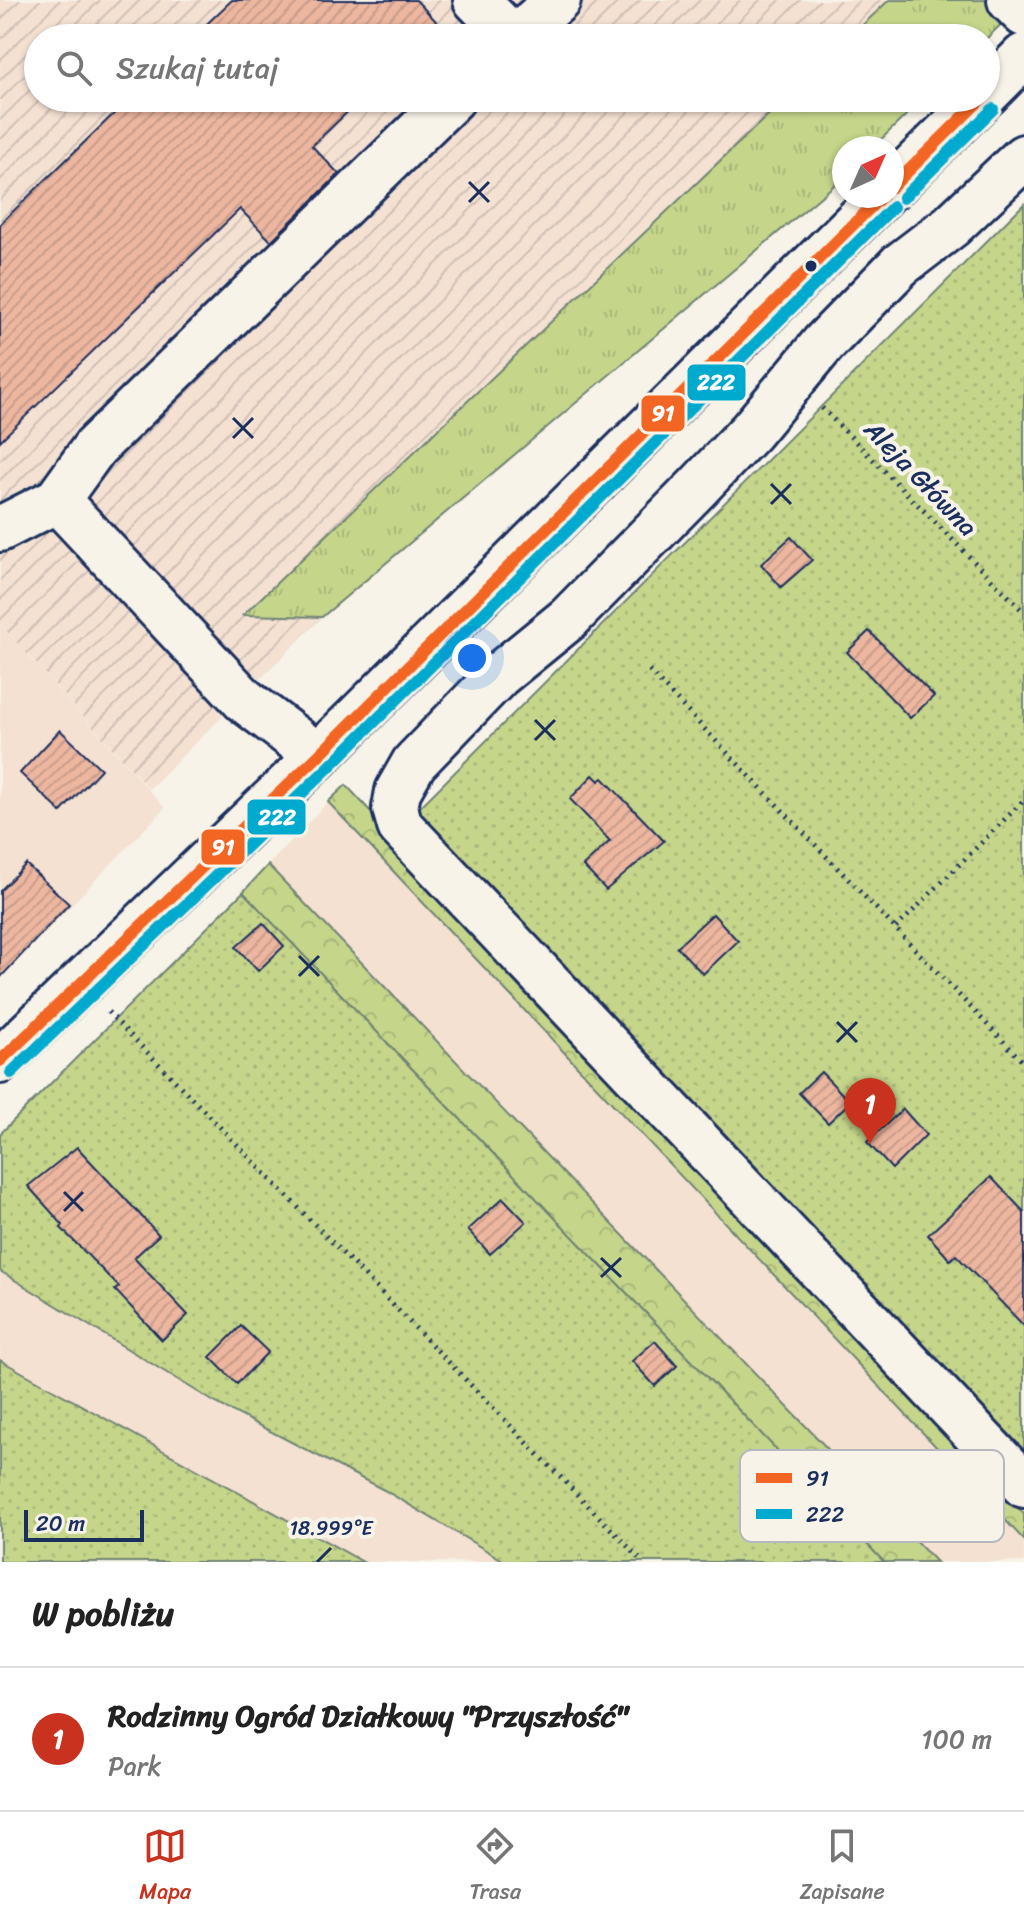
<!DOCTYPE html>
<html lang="pl">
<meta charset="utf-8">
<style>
:root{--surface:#fff;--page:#f2f2f2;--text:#222;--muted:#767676;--line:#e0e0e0;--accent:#c8321e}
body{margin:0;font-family:Sriracha,sans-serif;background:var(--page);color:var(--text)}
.compass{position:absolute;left:832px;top:136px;width:72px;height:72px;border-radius:50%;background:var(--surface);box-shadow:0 2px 6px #0004;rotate:45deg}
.scale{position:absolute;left:24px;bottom:20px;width:120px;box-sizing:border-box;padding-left:8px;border:4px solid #1b2f5e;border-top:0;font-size:22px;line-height:28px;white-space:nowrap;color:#1b2f5e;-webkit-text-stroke:6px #f7f3e8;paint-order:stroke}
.you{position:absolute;left:472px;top:658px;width:28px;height:28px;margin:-20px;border:6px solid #fff;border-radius:50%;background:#1a73e8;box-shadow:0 0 0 12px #1a73e833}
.badge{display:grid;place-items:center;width:52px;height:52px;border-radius:50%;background:var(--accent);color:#fff;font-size:26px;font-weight:700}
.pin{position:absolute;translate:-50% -66px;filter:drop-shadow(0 2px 4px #0008)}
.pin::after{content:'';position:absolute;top:42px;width:28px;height:24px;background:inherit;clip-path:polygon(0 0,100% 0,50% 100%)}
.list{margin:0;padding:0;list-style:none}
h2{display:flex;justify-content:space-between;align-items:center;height:104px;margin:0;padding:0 32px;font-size:34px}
h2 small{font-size:26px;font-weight:400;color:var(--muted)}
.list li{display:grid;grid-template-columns:52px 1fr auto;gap:24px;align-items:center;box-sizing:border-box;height:144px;padding:0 32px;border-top:2px solid var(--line)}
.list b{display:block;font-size:30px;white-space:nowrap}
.list p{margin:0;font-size:26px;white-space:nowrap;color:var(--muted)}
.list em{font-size:26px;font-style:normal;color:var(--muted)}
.icon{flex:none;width:44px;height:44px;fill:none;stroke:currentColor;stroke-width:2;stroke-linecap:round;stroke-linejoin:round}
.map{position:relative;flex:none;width:1024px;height:1562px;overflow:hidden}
.search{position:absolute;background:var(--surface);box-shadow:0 2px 6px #0004;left:24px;right:24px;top:24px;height:88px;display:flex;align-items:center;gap:20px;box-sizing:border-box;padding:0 28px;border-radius:44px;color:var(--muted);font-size:30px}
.sheet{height:248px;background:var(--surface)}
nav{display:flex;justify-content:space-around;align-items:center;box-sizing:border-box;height:112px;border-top:2px solid var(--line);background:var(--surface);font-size:22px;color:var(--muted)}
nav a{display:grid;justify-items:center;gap:4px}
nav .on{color:var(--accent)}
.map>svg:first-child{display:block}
</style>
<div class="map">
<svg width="1024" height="1562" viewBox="0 0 1024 1562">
<defs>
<pattern id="industrial-furrows" width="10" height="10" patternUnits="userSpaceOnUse" patternTransform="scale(2)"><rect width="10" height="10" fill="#f4e1d2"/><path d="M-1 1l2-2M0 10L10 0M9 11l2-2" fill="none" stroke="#d1c1b7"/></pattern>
<pattern id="grass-tufts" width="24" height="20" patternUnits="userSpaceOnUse" patternTransform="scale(2)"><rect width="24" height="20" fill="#c5d68a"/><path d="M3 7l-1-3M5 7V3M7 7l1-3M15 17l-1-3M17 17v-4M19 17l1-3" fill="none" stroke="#a9b87a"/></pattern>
<pattern id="forest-crowns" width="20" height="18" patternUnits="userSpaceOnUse" patternTransform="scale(2)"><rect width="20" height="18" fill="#c5d68a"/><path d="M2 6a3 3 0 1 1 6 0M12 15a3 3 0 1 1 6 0" fill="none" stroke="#a9b87a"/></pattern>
<pattern id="garden-dots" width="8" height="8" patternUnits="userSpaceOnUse" patternTransform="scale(2)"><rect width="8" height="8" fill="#c5d68a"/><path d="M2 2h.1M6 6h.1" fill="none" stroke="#a9b87a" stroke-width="1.8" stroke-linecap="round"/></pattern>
<pattern id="building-hatch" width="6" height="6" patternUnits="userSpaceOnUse" patternTransform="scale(2)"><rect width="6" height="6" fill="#ecb69f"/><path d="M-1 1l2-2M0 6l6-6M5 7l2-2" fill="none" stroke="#ca9d8b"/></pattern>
</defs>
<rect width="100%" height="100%" fill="#f7f3e8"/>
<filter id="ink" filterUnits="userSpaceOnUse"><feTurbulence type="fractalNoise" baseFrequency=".0125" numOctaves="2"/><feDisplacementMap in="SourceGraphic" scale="16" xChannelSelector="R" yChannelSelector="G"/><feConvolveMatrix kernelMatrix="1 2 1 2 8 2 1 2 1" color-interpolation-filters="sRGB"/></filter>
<g filter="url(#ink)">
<!-- built -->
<g fill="#f4e1d2">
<path d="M0 624 165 808 0 979Z"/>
<path d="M328 802 1024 1540V1562H936L268 865Z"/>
<path d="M0 1271 216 1403 384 1490 506 1562H363L0 1360Z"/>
</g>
<!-- industrial -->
<path fill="url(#industrial-furrows)" d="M0 0H889L849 38H38V98H786L244 614 322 617 149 789 0 624Z"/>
<!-- grass -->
<g fill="url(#grass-tufts)" stroke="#708274" stroke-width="2">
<path d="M889 0H1024V2L986 39 849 38Z"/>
<path d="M786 98H924L872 148H844V175L832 187 322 617 243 615Z"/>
</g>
<!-- forest -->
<g fill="url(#forest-crowns)" stroke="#708274" stroke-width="2">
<path d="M346 785 1024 1514V1540L328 802Z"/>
<path d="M268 865 936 1562H884L243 892Z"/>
</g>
<!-- garden -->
<g fill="url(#garden-dots)" stroke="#708274" stroke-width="2">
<path d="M1024 204V1470L409 818Z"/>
<path d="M243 892 884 1562H506L384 1490 216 1403 0 1271V1134Z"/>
<path d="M0 1360 363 1562H0Z"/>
</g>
<!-- building -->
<g fill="url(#building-hatch)" stroke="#1b2f5e" stroke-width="2">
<path d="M232 0H416L452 38H192Z"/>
<path d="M130 98H362L312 146 339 174 271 241 240 209 0 441V224Z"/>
<path d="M791 537 812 560 781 587 761 564Z"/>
<path d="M869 631 934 696 910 718 847 652Z"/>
<path d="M60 730 101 769 61 812 20 773Z"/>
<path d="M593 775 599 781 603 778 664 841 606 890 583 866 610 841 570 799Z"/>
<path d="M26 864 69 904 0 978V891Z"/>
<path d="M713 914 738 941 703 974 677 947Z"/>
<path d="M263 923 284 946 258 971 236 947Z"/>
<path d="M821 1072 850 1102 828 1123 799 1093Z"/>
<path d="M903 1109 926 1135 892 1169 867 1142Z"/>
<path d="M77 1147 159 1235 134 1258 188 1315 162 1340 115 1290 119 1287 61 1228 63 1225 28 1186Z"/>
<path d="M991 1177 1024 1212V1326L956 1255 950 1260 928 1235Z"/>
<path d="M503 1198 526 1222 490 1254 468 1230Z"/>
<path d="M241 1326 268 1352 237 1384 210 1357Z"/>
<path d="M655 1341 677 1366 655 1386 632 1361Z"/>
</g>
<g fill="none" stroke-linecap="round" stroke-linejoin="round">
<!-- minor casing -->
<g stroke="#1b2f5e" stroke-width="50">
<g id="minor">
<path d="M476 0 513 38"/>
<path d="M1010 0 1024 14"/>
<path d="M515 38 558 0"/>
<path d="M986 94 1024 56"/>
<path d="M1024 157 951 226 900 265 824 343 751 431 697 488 569 618 499 675 414 763 398 791 395 808 400 826 1024 1485"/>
<path d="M892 187 982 98"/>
<path d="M57 500 244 700 318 756"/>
<path d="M0 529 57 500 95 447 453 98"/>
<path d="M0 1061 318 756 882 196"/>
</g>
</g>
<!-- path -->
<g stroke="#1b2f5e" stroke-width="5" stroke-dasharray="2 6" stroke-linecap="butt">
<path d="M822 408 1024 612"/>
<path d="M649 671 1024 1063"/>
<path d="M896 928 1024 800"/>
<path d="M108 1012 643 1562"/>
</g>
<!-- minor -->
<use href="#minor" stroke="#f7f3e8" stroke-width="44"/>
<!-- bus-1 casing -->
<g stroke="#f7f3e8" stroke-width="18">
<g id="bus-1">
<path d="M892 187 982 98"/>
<path d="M0 1061 318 756 882 196"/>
</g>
</g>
<!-- bus-2 casing -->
<g stroke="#f7f3e8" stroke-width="18">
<g id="bus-2">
<path d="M903 198 993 109"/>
<path d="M11 1073 329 767 893 207"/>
</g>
</g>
<!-- bus-1 -->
<use href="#bus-1" stroke="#f26522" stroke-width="12"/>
<!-- bus-2 -->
<use href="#bus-2" stroke="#00a9ce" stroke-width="12"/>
</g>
</g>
<!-- ticks -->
<path fill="none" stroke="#1b2f5e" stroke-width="3" d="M469 182 489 202M469 202 489 182M233 418 253 438M233 438 253 418M771 484 791 504M771 504 791 484M535 720 555 740M535 740 555 720M299 956 319 976M299 976 319 956M837 1022 857 1042M837 1042 857 1022M64 1192 83 1211M64 1211 83 1192M601 1258 621 1277M601 1277 621 1258M317 1562 331 1548"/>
<!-- markers -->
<circle fill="#1b2f5e" stroke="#f7f3e8" stroke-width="3" cx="811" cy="266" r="7"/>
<g text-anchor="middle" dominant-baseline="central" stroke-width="8" stroke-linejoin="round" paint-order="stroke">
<!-- street labels -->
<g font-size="26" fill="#1b2f5e" stroke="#f7f3e8">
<text transform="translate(921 478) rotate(46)">Aleja Główna</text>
</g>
</g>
<!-- legend -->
<rect x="740" y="1450" width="264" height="92" rx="12" fill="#f7f3e8" stroke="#b5b8bf" stroke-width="2"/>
<rect x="756" y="1473" width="36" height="10" fill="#f26522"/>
<rect x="756" y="1509" width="36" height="10" fill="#00a9ce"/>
<g font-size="22" fill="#1b2f5e">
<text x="806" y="1486">91</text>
<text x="806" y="1522">222</text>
</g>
<g font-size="20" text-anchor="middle" fill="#1b2f5e" stroke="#f7f3e8" stroke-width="8" stroke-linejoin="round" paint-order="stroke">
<text x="331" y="1535">18.999°E</text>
</g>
<g stroke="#f7f3e8" stroke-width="3">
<rect x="686" y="363" width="61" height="39" rx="8" fill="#00a9ce"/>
<rect x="640" y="394" width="46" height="39" rx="8" fill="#f26522"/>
<rect x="246" y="798" width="61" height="38" rx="8" fill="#00a9ce"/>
<rect x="200" y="828" width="46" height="38" rx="8" fill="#f26522"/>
</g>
<g font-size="22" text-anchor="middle" font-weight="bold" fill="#fff">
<text x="716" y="390">222</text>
<text x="663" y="421">91</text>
<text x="277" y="825">222</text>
<text x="223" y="855">91</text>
</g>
</svg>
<svg class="compass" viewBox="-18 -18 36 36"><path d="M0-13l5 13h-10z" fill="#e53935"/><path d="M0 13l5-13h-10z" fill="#767676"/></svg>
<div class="scale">20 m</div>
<div class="you"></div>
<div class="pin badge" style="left:870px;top:1144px">1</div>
<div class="search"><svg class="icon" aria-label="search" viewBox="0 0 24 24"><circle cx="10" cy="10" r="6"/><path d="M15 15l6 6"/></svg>Szukaj tutaj</div>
</div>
<section class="sheet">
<h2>W pobliżu<small></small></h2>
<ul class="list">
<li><span class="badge">1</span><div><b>Rodzinny Ogród Działkowy &quot;Przyszłość&quot;</b><p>Park</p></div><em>100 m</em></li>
</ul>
</section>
<nav>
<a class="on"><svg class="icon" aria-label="map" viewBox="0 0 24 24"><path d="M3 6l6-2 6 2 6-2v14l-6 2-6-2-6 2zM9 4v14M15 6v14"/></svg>Mapa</a>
<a><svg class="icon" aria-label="directions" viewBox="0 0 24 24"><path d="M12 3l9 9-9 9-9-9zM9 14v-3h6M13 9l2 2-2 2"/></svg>Trasa</a>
<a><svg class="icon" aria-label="saved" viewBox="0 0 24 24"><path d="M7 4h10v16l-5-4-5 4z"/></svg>Zapisane</a>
</nav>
